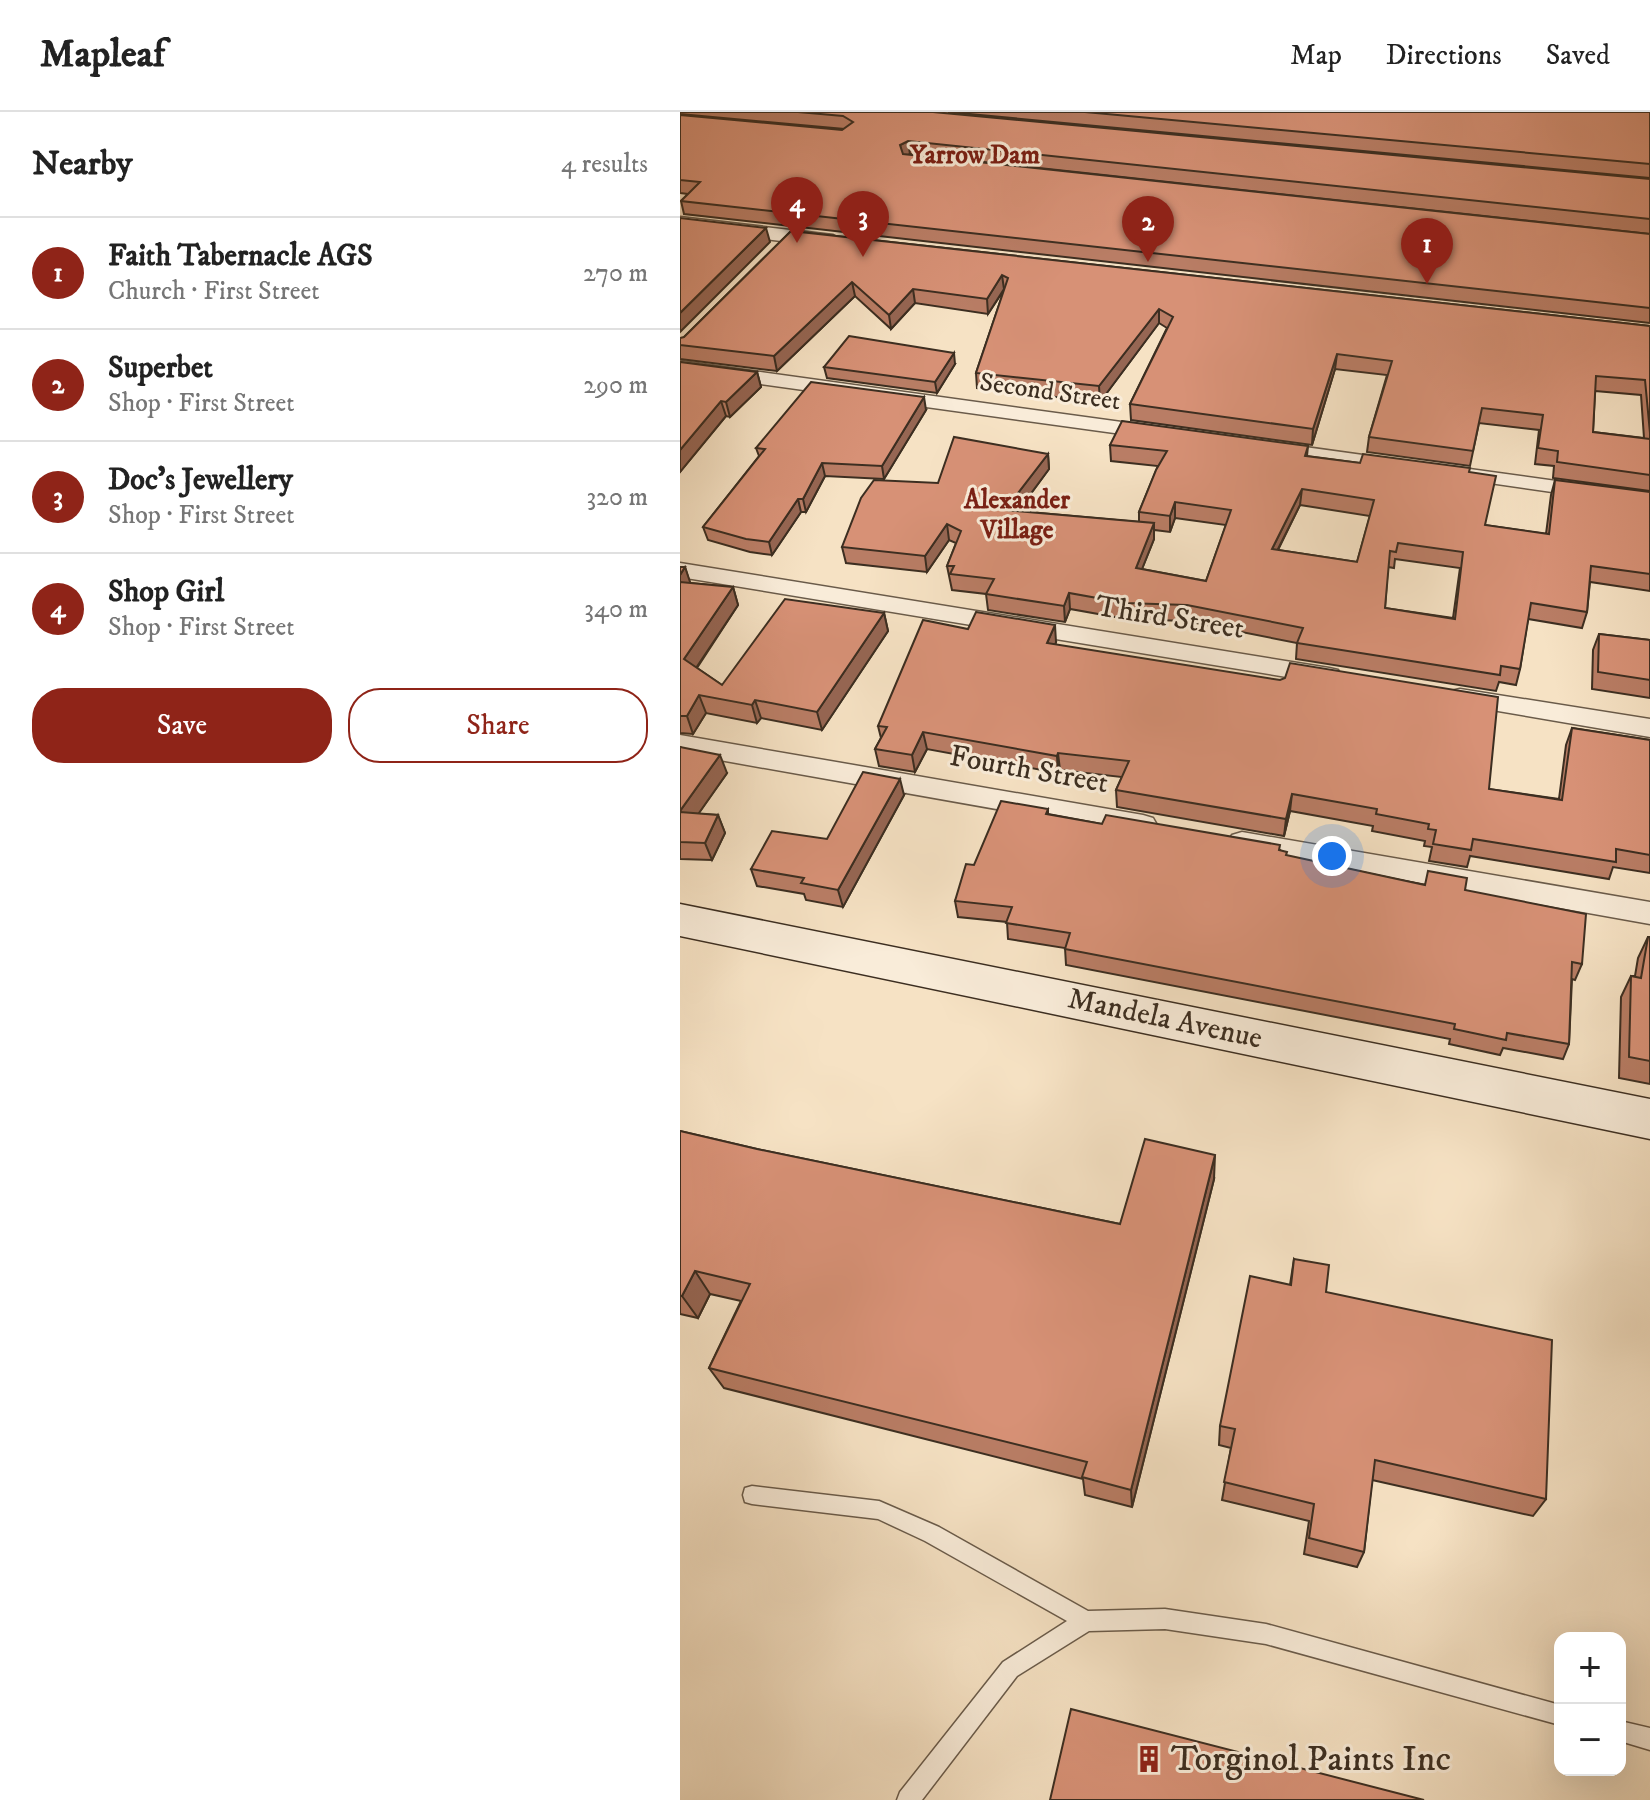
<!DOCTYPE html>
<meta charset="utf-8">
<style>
:root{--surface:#fff;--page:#f6f6f6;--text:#222;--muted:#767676;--line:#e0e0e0;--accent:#8f2418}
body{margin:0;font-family:"IM FELL DW Pica",serif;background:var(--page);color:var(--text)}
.controls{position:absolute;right:24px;bottom:24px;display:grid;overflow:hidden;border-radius:16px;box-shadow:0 8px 32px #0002}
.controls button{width:72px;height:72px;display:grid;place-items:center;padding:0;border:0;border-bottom:2px solid var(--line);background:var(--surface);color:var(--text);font:40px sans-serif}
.you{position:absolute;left:652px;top:744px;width:28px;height:28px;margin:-20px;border:6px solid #fff;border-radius:50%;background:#1a73e8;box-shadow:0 0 0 12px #1a73e833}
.badge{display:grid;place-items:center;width:52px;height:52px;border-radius:50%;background:var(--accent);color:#fff;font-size:26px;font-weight:700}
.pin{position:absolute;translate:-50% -66px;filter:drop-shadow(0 2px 4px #0008)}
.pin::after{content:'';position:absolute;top:42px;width:28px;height:24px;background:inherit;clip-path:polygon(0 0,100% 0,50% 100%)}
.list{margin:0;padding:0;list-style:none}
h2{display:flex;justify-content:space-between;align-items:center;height:104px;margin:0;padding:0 32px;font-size:34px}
h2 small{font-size:26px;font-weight:400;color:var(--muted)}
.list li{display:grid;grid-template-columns:52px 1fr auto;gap:24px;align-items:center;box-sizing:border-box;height:112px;padding:0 32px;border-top:2px solid var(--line)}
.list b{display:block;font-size:30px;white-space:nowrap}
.list p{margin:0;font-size:26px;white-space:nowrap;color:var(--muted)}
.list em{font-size:26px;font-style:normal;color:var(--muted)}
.actions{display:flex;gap:16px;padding:24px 32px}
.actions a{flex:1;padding:18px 0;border:2px solid var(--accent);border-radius:32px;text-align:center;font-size:28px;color:var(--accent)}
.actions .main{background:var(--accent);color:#fff}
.map{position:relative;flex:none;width:970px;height:1688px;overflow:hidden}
header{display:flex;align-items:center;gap:48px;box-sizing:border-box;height:112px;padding:0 40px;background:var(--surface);border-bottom:2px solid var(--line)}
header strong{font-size:38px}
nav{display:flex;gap:44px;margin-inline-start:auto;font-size:28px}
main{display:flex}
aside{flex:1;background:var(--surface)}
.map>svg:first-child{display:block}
</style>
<header>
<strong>Mapleaf</strong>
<nav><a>Map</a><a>Directions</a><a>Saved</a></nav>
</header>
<main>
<aside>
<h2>Nearby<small>4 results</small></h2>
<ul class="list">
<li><span class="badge">1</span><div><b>Faith Tabernacle AGS</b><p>Church · First Street</p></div><em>270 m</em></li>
<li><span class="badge">2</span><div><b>Superbet</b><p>Shop · First Street</p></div><em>290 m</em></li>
<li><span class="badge">3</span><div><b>Doc's Jewellery</b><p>Shop · First Street</p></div><em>320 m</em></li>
<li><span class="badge">4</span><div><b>Shop Girl</b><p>Shop · First Street</p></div><em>340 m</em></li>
</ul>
<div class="actions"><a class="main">Save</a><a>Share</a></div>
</aside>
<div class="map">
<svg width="970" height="1688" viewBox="0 0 970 1688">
<rect width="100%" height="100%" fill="#f6e2c4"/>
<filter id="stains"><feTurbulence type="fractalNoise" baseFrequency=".0025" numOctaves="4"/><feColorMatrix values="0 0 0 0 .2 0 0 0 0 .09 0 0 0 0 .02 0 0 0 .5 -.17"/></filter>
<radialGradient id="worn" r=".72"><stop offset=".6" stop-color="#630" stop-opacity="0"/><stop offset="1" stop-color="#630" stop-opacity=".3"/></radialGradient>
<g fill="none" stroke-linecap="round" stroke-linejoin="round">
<!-- service casing -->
<g stroke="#6a5b4a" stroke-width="3">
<g id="service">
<path d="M72 1374 199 1389 259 1415 408 1499 485 1497 586 1512 880 1593V1613L586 1532 485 1517 409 1519 337 1564 242 1688H217L220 1680 323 1550 387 1509 245 1429 198 1407 72 1392 65 1390 63 1383 65 1376Z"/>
<path d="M940 1609 970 1616V1638L940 1629Z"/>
</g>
</g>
<!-- minor casing -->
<g stroke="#6a5b4a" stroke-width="3">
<g id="minor">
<path d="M0 249 478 315 488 321 478 327 0 261Z"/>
<path d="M589 330 719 348 729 354 719 360 582 340 579 336 582 332Z"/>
<path d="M775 355 970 382V394L768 365 765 361 768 357Z"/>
<path d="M0 451 649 556 658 558 661 564 658 570 649 572 0 465Z"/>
<path d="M780 577 970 607V625L771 591 767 585 771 579Z"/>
<path d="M0 623 463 703 473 706 477 713 473 720 463 723 0 641Z"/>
<path d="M562 720 970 790V812L552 737 548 730 552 723Z"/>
</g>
</g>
<!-- tertiary casing -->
<g stroke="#6a5b4a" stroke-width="3">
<path id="tertiary" d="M0 105 153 123 163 129 153 135 0 117Z"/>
</g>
<!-- secondary casing -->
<g stroke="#3c2e21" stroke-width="3">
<path id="secondary" d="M0 792 970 987V1027L0 824Z"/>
</g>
<!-- service -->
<use href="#service" fill="#f9ecd9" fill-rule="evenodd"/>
<!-- minor -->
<use href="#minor" fill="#f9ecd9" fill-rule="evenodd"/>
<!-- tertiary -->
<use href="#tertiary" fill="#f9ecd9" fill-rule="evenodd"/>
<!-- secondary -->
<use href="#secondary" fill="#f9ecd9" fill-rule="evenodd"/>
</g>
<!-- wall -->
<g fill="#b97d65" stroke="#3c2e21" stroke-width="2" fill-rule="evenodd">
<path d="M0 0H252L970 67V122L230 42 970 122V211L4 102 1 89 8 82 0 81V3L162 18 164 17 0 2Z"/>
<path d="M268 0H970V66Z"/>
<path d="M111 119 970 214V379L873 366 874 354 855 352 859 318 799 311 790 354 687 340 689 325 707 263 655 257 632 333 451 308 450 292 487 216 479 211 420 290 297 276 296 261 324 178 308 202 235 191 211 217 175 184 97 259 0 247V233L4 225ZM915 279 961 283 964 326 913 320Z"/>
<path d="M0 250 77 260 81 275 50 305 46 304 0 360Z"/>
<path d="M275 252 257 281 147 266 144 255Z"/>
<path d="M246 298 204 367 145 364 126 400H121L92 443 70 440 28 428 23 415 79 344 76 336Z"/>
<path d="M430 333 628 334 627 344 680 351 789 360 805 413 866 422 871 383 875 368 970 380V479L910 470 907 500 902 516 848 507 840 557 836 573 819 570 816 579 616 547 617 531 506 509 446 507 390 497 385 510 308 498 306 482 272 478 267 454 276 431 269 428 247 460 166 451 162 435 258 371 368 342 369 357 338 399 459 410V400L478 354 431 349ZM620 393 690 404 677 450 598 438ZM495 406 546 413 526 469 462 457 474 427V418L490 420ZM715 447 780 456 773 506 705 496 708 455 714 456Z"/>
<path d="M0 455H5L10 471 53 475 58 493 17 556 42 573 204 501 208 519 142 618 81 606 77 611 26 601 13 622 0 621Z"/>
<path d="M288 517 376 530 375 533 809 677 879 687 886 633 892 616 970 628V761L933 755 929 767 790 744 787 755 749 749 752 735 744 734 745 729 692 719 693 714 610 699 604 724 437 695 436 678 442 665 380 658 378 661 247 637 235 660 199 654 195 637 201 626 198 614Z"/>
<path d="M919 522 970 528V586L912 577 913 538Z"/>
<path d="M0 635 47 661 18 702 38 703 45 721 32 748 0 747Z"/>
<path d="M224 683 163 795 126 788 124 782 77 774 71 757 147 727Z"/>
<path d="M368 697V702L422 712 600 738 606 744 744 773 785 778 902 852 895 868 892 867 889 932 883 947 823 936 820 943 769 932 770 927 386 853 385 836 328 827 327 810 278 805 275 789 294 753Z"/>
<path d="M968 825H970V972L939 966 941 885 951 864H955L958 846Z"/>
<path d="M0 1019 77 1037 440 1112 534 1067 452 1395 405 1383 403 1367 44 1276 29 1256 61 1189 30 1182 18 1206 0 1202Z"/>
<path d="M614 1147 646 1180 866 1387 853 1404 692 1368 684 1440 677 1455 624 1442 629 1409 542 1388 551 1336 539 1333 540 1314 610 1173Z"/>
</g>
<!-- shaded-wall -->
<g fill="#966653" stroke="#3c2e21" stroke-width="2">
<path d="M228 29 230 42 222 46 220 33Z"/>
<path d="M86 116 90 130 0 220V201Z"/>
<path d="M322 163 324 177 308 202 307 187Z"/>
<path d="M172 170 175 184 97 259 94 244Z"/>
<path d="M233 177 235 191 211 217 209 203Z"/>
<path d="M479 197V211L420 290 419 274Z"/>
<path d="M274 241 275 252 257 281 255 270Z"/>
<path d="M657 242 655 257 632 333 633 317Z"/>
<path d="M77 260 81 275 50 305 46 290Z"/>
<path d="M244 285 246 298 204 367 202 354Z"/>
<path d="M41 289 46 304 0 360V338Z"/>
<path d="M368 342 369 357 327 414 325 398Z"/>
<path d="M142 351 145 364 126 400 123 387Z"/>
<path d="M622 377 620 393 590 453 592 437Z"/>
<path d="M118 387 121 400 92 443 89 430Z"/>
<path d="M495 390V406L490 420V404Z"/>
<path d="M474 411V427L456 472V456Z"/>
<path d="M267 412 269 428 247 460 245 444Z"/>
<path d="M5 455 11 473 0 481V463Z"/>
<path d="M53 475 58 493 10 565 4 547Z"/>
<path d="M389 481 390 497 385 510 384 494Z"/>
<path d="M204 501 208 519 142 618 137 600Z"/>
<path d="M375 513 376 530 369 549 367 531Z"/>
<path d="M19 583 26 601 13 622 7 604Z"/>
<path d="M75 588 81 606 77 611 72 593Z"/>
<path d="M243 620 247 637 235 660 232 643Z"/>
<path d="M378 641 380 658 378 661 377 644Z"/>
<path d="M40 643 47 661 7 718 0 699Z"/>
<path d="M220 667 224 683 163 795 158 778Z"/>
<path d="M612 682 610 699 604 724 606 707Z"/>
<path d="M38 703 45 721 32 748 25 731Z"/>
<path d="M535 1043 534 1067 452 1395 451 1378Z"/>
<path d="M15 1159 30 1182 18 1206 2 1184Z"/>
</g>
<!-- building -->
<g fill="#d79176" stroke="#3c2e21" stroke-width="2" fill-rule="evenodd">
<path d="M118 0H253L970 67V107L228 29 220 33 223 42 970 122V196L1 89 20 70 0 68V3L162 18 173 10 163 4Z"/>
<path d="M405 0H970V52Z"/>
<path d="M0 106 86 116 0 201Z"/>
<path d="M111 119 970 214V321L965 268 916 264 913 320 970 327V363L877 350 878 339 858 336 863 303 802 296 793 339 689 325 712 249 657 242 633 317 450 292 493 205 479 197 419 274 296 261 328 166 322 163 307 187 233 177 209 203 172 170 94 244 0 233V226L4 225Z"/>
<path d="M169 224 274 241 255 270 144 255Z"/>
<path d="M0 250 77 260 46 290 41 289 0 338Z"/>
<path d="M131 270 244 285 202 354 142 351 123 387H118L89 430 66 427 23 415 85 337 76 336Z"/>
<path d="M442 309 628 334 625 344 680 351 683 342 790 356 789 360 816 364 805 413 869 422 875 368 970 380V462L911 454 907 500 851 491 840 557 821 554 820 563 617 531 623 516 507 493 445 491 389 481 384 494 306 482 314 467 270 462 274 454H267L281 419 267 412 245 444 162 435 181 386 194 368 258 371 274 325 368 342 325 398 474 411 456 456 526 469 551 398 495 390 490 404 459 400 476 358 487 339 430 333ZM622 377 694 388 677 450 592 437ZM718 431 783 440 775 507 705 496 710 439 716 440Z"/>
<path d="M0 455H5L0 463Z"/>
<path d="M0 470 53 475 4 547 42 573 105 487 204 501 137 600 75 588 72 593 19 583 7 604H0Z"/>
<path d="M296 500 375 513 367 531 600 568 605 566 610 551 818 585 809 677 882 688 892 616 970 628V743L936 737V750L793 727 791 738 753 732 756 718 748 717 749 712 696 702 697 697 612 682 606 707 436 678 449 649 378 641 377 644 243 620 232 643 195 637 207 615 198 614 243 508 288 517Z"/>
<path d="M919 522 970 528V568L918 560Z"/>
<path d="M0 635 40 643 0 699Z"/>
<path d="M183 660 220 667 158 778 121 771 124 766 71 757 92 719 147 727Z"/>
<path d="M321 689 368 697 366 702 422 712 426 703 600 733 599 738 607 740 606 743 745 773 748 759 787 766 785 778 906 802 902 852 892 850 889 932 827 921 826 928 774 917 775 912 385 837 390 821 326 811 332 795 275 789 286 752 294 753Z"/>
<path d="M0 700 38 703 25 731 0 730Z"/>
<path d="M968 825H970V949L949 945 951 864 961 866Z"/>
<path d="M0 1019 77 1037 440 1112 465 1027 535 1043 451 1378 402 1365 407 1350 29 1256 70 1172 15 1159 2 1184H0Z"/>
<path d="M614 1147 649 1153 646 1180 872 1228 866 1387 695 1348 684 1440 629 1426 634 1392 544 1370 555 1317 540 1314 570 1164 611 1173Z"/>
<path d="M391 1597 744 1688H370Z"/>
</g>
<!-- icons -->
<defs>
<g id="building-bare" transform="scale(2.16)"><path d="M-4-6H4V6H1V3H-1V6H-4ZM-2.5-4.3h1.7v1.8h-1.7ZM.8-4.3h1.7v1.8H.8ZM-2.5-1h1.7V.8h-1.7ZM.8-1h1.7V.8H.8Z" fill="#8f2418" stroke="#f9ecd9" stroke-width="2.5" paint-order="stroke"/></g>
</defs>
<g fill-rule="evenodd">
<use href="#building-bare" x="469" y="1647"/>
</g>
<g text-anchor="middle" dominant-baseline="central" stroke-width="6" stroke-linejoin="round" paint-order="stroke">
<!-- far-neighbourhood labels -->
<g font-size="26" font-weight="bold" fill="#7a1f14" stroke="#f9ecd9">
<text x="295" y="43">Yarrow Dam</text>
<text x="337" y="388">Alexander<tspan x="337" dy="30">Village</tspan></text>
</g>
<!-- far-street labels -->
<g font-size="26" fill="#3c2e21" stroke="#f9ecd9">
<text transform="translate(370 280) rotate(8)">Second Street</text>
</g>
<!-- street labels -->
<g font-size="30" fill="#3c2e21" stroke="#f9ecd9">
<text transform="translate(490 506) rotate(9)">Third Street</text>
<text transform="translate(349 658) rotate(10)">Fourth Street</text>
<text transform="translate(485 907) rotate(12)">Mandela Avenue</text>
</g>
<!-- near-poi labels -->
<g font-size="36" fill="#3c2e21" stroke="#f9ecd9" text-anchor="start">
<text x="491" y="1647">Torginol Paints Inc</text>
</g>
</g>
<rect width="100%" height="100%" filter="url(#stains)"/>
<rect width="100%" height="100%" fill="url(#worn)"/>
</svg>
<div class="controls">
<button>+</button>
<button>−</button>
</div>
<div class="you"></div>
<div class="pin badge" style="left:747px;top:172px">1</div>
<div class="pin badge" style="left:468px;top:150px">2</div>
<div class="pin badge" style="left:183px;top:145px">3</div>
<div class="pin badge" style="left:117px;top:131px">4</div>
</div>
</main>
